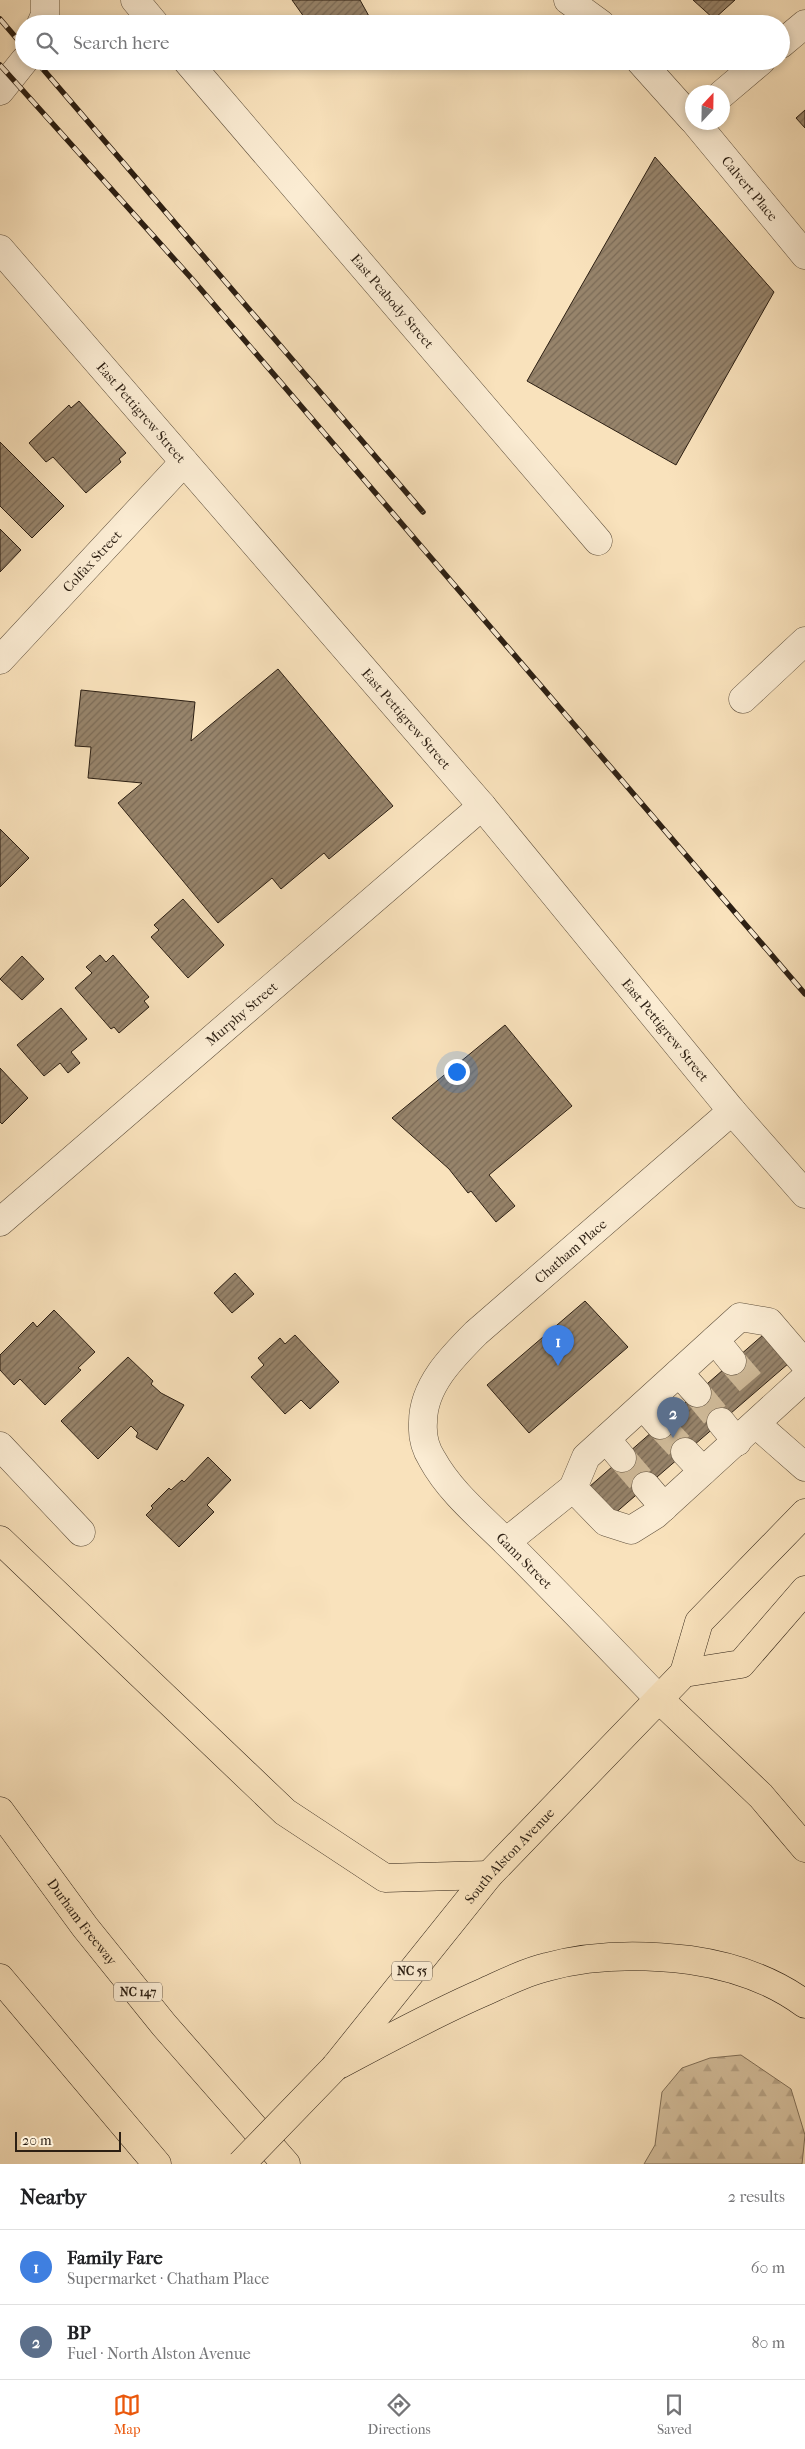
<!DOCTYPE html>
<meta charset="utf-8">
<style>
:root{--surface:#fff;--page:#f2f2f2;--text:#202124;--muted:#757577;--line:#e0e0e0;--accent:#ea580c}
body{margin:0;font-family:"IM FELL French Canon",serif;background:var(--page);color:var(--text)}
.compass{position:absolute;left:685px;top:85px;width:45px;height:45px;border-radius:50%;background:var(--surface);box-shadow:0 2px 8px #0003;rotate:22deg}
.scale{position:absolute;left:15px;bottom:12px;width:106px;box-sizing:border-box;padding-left:5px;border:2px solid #2c1f13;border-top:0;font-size:14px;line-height:18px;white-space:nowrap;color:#2c1f13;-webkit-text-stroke:4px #fbecd3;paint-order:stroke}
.you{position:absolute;left:456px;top:1071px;width:18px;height:18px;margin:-12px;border:4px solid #fff;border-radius:50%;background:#1a73e8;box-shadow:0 0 0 8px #1a73e833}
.badge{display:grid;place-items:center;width:32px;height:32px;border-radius:50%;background:var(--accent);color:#fff;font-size:16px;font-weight:700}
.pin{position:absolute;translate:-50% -41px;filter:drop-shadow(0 1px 2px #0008)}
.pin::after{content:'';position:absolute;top:26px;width:18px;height:15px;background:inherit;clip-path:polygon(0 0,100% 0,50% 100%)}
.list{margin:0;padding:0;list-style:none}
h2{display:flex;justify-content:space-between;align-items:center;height:65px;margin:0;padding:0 20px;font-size:21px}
h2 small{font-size:16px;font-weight:400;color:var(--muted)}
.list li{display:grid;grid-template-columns:32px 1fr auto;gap:15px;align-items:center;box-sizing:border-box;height:75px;padding:0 20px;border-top:1px solid var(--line)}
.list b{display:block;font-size:19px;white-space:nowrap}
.list p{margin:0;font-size:16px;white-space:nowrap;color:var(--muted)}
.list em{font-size:16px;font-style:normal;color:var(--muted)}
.icon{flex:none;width:28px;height:28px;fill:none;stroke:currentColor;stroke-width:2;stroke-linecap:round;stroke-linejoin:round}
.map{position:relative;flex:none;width:805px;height:2164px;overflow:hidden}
.search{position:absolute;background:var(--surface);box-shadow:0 2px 8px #0003;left:15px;right:15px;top:15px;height:55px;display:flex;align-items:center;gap:12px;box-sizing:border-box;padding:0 18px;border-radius:28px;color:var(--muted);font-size:19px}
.sheet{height:215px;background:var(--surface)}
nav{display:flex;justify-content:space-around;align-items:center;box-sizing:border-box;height:70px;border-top:1px solid var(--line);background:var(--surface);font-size:14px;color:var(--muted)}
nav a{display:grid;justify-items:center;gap:2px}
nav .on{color:var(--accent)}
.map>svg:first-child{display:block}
</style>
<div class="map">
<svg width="805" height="2164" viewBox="0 0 805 2164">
<defs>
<pattern id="forest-firs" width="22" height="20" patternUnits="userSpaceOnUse" patternTransform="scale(1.25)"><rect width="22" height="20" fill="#d6c19f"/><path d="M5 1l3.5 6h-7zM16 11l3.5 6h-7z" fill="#b8a588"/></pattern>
<pattern id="building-hatch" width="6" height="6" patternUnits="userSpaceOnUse" patternTransform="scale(1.25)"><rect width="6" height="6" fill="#97846b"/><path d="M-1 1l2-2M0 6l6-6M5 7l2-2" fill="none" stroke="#7b6b57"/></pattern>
</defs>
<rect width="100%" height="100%" fill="#f9e2bc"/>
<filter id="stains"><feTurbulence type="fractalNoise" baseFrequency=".004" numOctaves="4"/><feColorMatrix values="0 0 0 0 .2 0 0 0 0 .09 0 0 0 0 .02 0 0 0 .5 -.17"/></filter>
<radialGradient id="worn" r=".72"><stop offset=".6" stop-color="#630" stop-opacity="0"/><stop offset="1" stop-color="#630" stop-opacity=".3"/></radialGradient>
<!-- forest -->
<path fill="url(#forest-firs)" stroke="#817059" d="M741 2055 791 2089 805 2135 802 2164H644L655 2145 662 2092 682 2068 710 2058Z"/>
<!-- building -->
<g fill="url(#building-hatch)" stroke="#2c1f13">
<path d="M292 0H360L370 18 362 24H309Z"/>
<path d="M693 0H735L714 19Z"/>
<path d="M805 110V128L796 118Z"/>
<path d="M655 157 774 292 676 465 527 381Z"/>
<path d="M79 401 126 453 119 459 121 462 86 493 53 457 46 462 29 443 69 405 71 408Z"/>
<path d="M0 442 64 506 32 538 0 506Z"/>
<path d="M0 529 21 550 0 572Z"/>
<path d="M278 669 393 806 329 859 324 853 281 889 272 878 218 923 118 803 142 783 88 778 91 747 75 746 81 690 195 702 191 741Z"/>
<path d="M0 829 29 858 0 887Z"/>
<path d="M183 899 224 945 188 978 151 937 159 930 154 925Z"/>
<path d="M100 955 106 962 113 955 149 997 144 1001 149 1007 119 1033 114 1027 111 1029 75 988 92 973 86 967Z"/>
<path d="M22 956 44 979 22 1000 0 979Z"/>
<path d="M61 1008 87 1039 71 1052 80 1063 68 1073 60 1063 44 1076 17 1045Z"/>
<path d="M505 1025 572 1106 489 1175 515 1206 496 1222 471 1191 468 1193 449 1169 392 1118Z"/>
<path d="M0 1068 28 1098 2 1124 0 1122Z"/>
<path d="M235 1273 254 1294 232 1313 214 1293Z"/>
<path d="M585 1301 628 1347 529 1433 487 1385Z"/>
<path d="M54 1310 95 1352 78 1368 81 1370 45 1405 20 1379 14 1385 0 1370V1355L33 1322 37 1327Z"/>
<path d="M295 1335 339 1382 310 1409 301 1400 285 1414 251 1377 264 1365 258 1358 280 1338 285 1344Z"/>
<path d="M763 1335 789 1363 613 1515 589 1487Z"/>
<path d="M128 1357 153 1381 151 1384 161 1393 184 1405 157 1450 136 1437 138 1433 131 1426 98 1459 61 1421Z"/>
<path d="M208 1457 231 1480 207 1505 214 1512 179 1547 146 1515 153 1508 151 1506 169 1488 171 1490 182 1480 184 1482Z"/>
</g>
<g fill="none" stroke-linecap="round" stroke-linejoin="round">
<!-- minor-tunnel -->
<g stroke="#d0bb9a" stroke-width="28" stroke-dasharray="28 14" stroke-linecap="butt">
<path d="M732 1361 757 1390"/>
<path d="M697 1393 721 1422"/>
<path d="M660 1425 685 1452"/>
<path d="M622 1458 646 1486"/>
</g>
<!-- minor casing -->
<g stroke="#5f503d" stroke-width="29">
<g id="minor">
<path d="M135 0 155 24"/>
<path d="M568 0 601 24"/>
<path d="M41 24 45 15V0"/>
<path d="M781 44 805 24"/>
<path id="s1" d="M187 61 598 541"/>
<path d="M640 61 692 119"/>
<path d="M0 91 24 61"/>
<path d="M722 94 761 61"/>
<path id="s2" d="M695 122 805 255"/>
<path id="s3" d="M0 249 482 806 732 1111 805 1194"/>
<path id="s4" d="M0 660 184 462"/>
<path d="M743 699 805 641"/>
<path id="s5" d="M0 1222 482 806"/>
<path d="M715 1340 732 1361"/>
<path d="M679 1373 697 1393"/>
<path d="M643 1406 660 1425"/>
<path d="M721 1422 737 1442"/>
<path d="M756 1424 805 1467"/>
<path d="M606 1439 622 1458"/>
<path d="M0 1446 81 1532"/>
<path d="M685 1452 703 1471"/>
<path d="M646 1486 664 1507"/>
<path d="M573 1488 606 1522 631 1530 655 1515 805 1378"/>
<path d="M506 1542 573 1488 586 1457 740 1317 769 1322 805 1364"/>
<path id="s6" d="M659 1699C609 1647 559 1595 508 1544 481 1517 450 1492 432 1459 425 1448 422 1435 423 1422 423 1386 452 1357 476 1333L732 1111"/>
</g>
</g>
<!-- major casing -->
<g stroke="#2c1f13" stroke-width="29">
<g id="major">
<path d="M684 1673 699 1622 805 1513"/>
<path id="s7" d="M335 2067 489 1875 684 1673 741 1664 805 1590"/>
</g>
</g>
<!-- highway casing -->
<g stroke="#2c1f13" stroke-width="29">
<g id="highway">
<path d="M0 1540 285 1812 385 1878 489 1875"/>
<path d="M659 1699 761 1796 805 1848"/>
<path id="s8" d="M0 1811 85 1927 164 2025 286 2164"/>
<path d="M0 1978 157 2164"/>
<path d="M335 2067C384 2041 433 2014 484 1992 504 1983 525 1972 547 1967 594 1954 642 1954 690 1960 732 1966 771 1979 805 2004"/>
</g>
</g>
<!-- minor -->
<use href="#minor" stroke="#fbecd3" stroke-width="28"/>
<!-- major -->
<use href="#major" stroke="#f9e2bc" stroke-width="28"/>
<!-- highway -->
<use href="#highway" stroke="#f9e2bc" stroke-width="28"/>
<!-- rail casing -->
<g stroke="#2c1f13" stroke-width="5.5">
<g id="rail">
<path d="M0 19 24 47"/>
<path d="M36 61 423 512"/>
<path d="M0 65 192 279 805 994"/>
</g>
</g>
<!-- rail -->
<use href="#rail" stroke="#fbecd3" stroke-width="4" stroke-dasharray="11" stroke-linecap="butt"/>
<!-- major-bridge casing -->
<g stroke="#2c1f13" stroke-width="29" stroke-linecap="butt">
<path id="major-bridge" d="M241 2164 335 2067"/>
</g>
<!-- major-bridge -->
<use href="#major-bridge" stroke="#f9e2bc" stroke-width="28"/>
</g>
<g text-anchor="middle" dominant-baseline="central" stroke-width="4" stroke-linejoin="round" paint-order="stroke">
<!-- shield labels -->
<g fill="#fbecd3" stroke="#6a5c4d" stroke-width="1">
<rect x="392" y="1961.5" width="40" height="19" rx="4"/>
<rect x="114" y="1982.5" width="48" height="19" rx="4"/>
</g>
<g font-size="12" font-weight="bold" fill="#2c1f13">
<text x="412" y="1971">NC 55</text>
<text x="138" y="1992">NC 147</text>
</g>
<!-- street labels -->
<g font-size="14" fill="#2c1f13" stroke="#fbecd3">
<text stroke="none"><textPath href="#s2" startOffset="86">Calvert Place</textPath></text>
<text stroke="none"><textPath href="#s1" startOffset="316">East Peabody Street</textPath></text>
<text stroke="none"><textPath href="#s3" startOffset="216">East Pettigrew Street</textPath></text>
<text stroke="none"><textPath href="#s4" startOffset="135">Colfax Street</textPath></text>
<text stroke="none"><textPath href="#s3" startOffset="621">East Pettigrew Street</textPath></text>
<text stroke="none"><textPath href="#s5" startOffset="319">Murphy Street</textPath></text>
<text stroke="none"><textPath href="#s3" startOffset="1026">East Pettigrew Street</textPath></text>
<text stroke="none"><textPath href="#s6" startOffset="601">Chatham Place</textPath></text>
<text transform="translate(524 1561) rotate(45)">Gann Street</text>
<text stroke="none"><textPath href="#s7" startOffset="274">South Alston Avenue</textPath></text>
<text stroke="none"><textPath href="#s8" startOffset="138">Durham Freeway</textPath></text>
</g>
</g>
<rect width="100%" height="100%" filter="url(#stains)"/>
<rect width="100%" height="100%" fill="url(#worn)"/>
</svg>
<svg class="compass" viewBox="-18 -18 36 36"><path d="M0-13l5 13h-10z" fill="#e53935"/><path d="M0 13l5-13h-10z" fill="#757577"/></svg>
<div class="scale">20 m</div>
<div class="you"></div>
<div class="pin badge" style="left:558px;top:1366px;background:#3f7fe0">1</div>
<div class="pin badge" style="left:673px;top:1438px;background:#5c6f8a">2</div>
<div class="search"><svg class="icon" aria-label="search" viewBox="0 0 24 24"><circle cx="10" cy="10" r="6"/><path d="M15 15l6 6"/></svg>Search here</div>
</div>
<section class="sheet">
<h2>Nearby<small>2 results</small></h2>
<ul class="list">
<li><span class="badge" style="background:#3f7fe0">1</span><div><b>Family Fare</b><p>Supermarket · Chatham Place</p></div><em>60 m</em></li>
<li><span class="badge" style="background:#5c6f8a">2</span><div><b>BP</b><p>Fuel · North Alston Avenue</p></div><em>80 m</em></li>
</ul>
</section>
<nav>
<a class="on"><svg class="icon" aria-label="map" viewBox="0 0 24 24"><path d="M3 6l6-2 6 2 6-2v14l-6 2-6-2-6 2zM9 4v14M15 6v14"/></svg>Map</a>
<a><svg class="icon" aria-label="directions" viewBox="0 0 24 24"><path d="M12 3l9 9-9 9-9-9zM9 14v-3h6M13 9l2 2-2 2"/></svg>Directions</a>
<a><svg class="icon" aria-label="saved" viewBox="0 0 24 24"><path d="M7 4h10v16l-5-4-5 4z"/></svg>Saved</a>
</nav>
